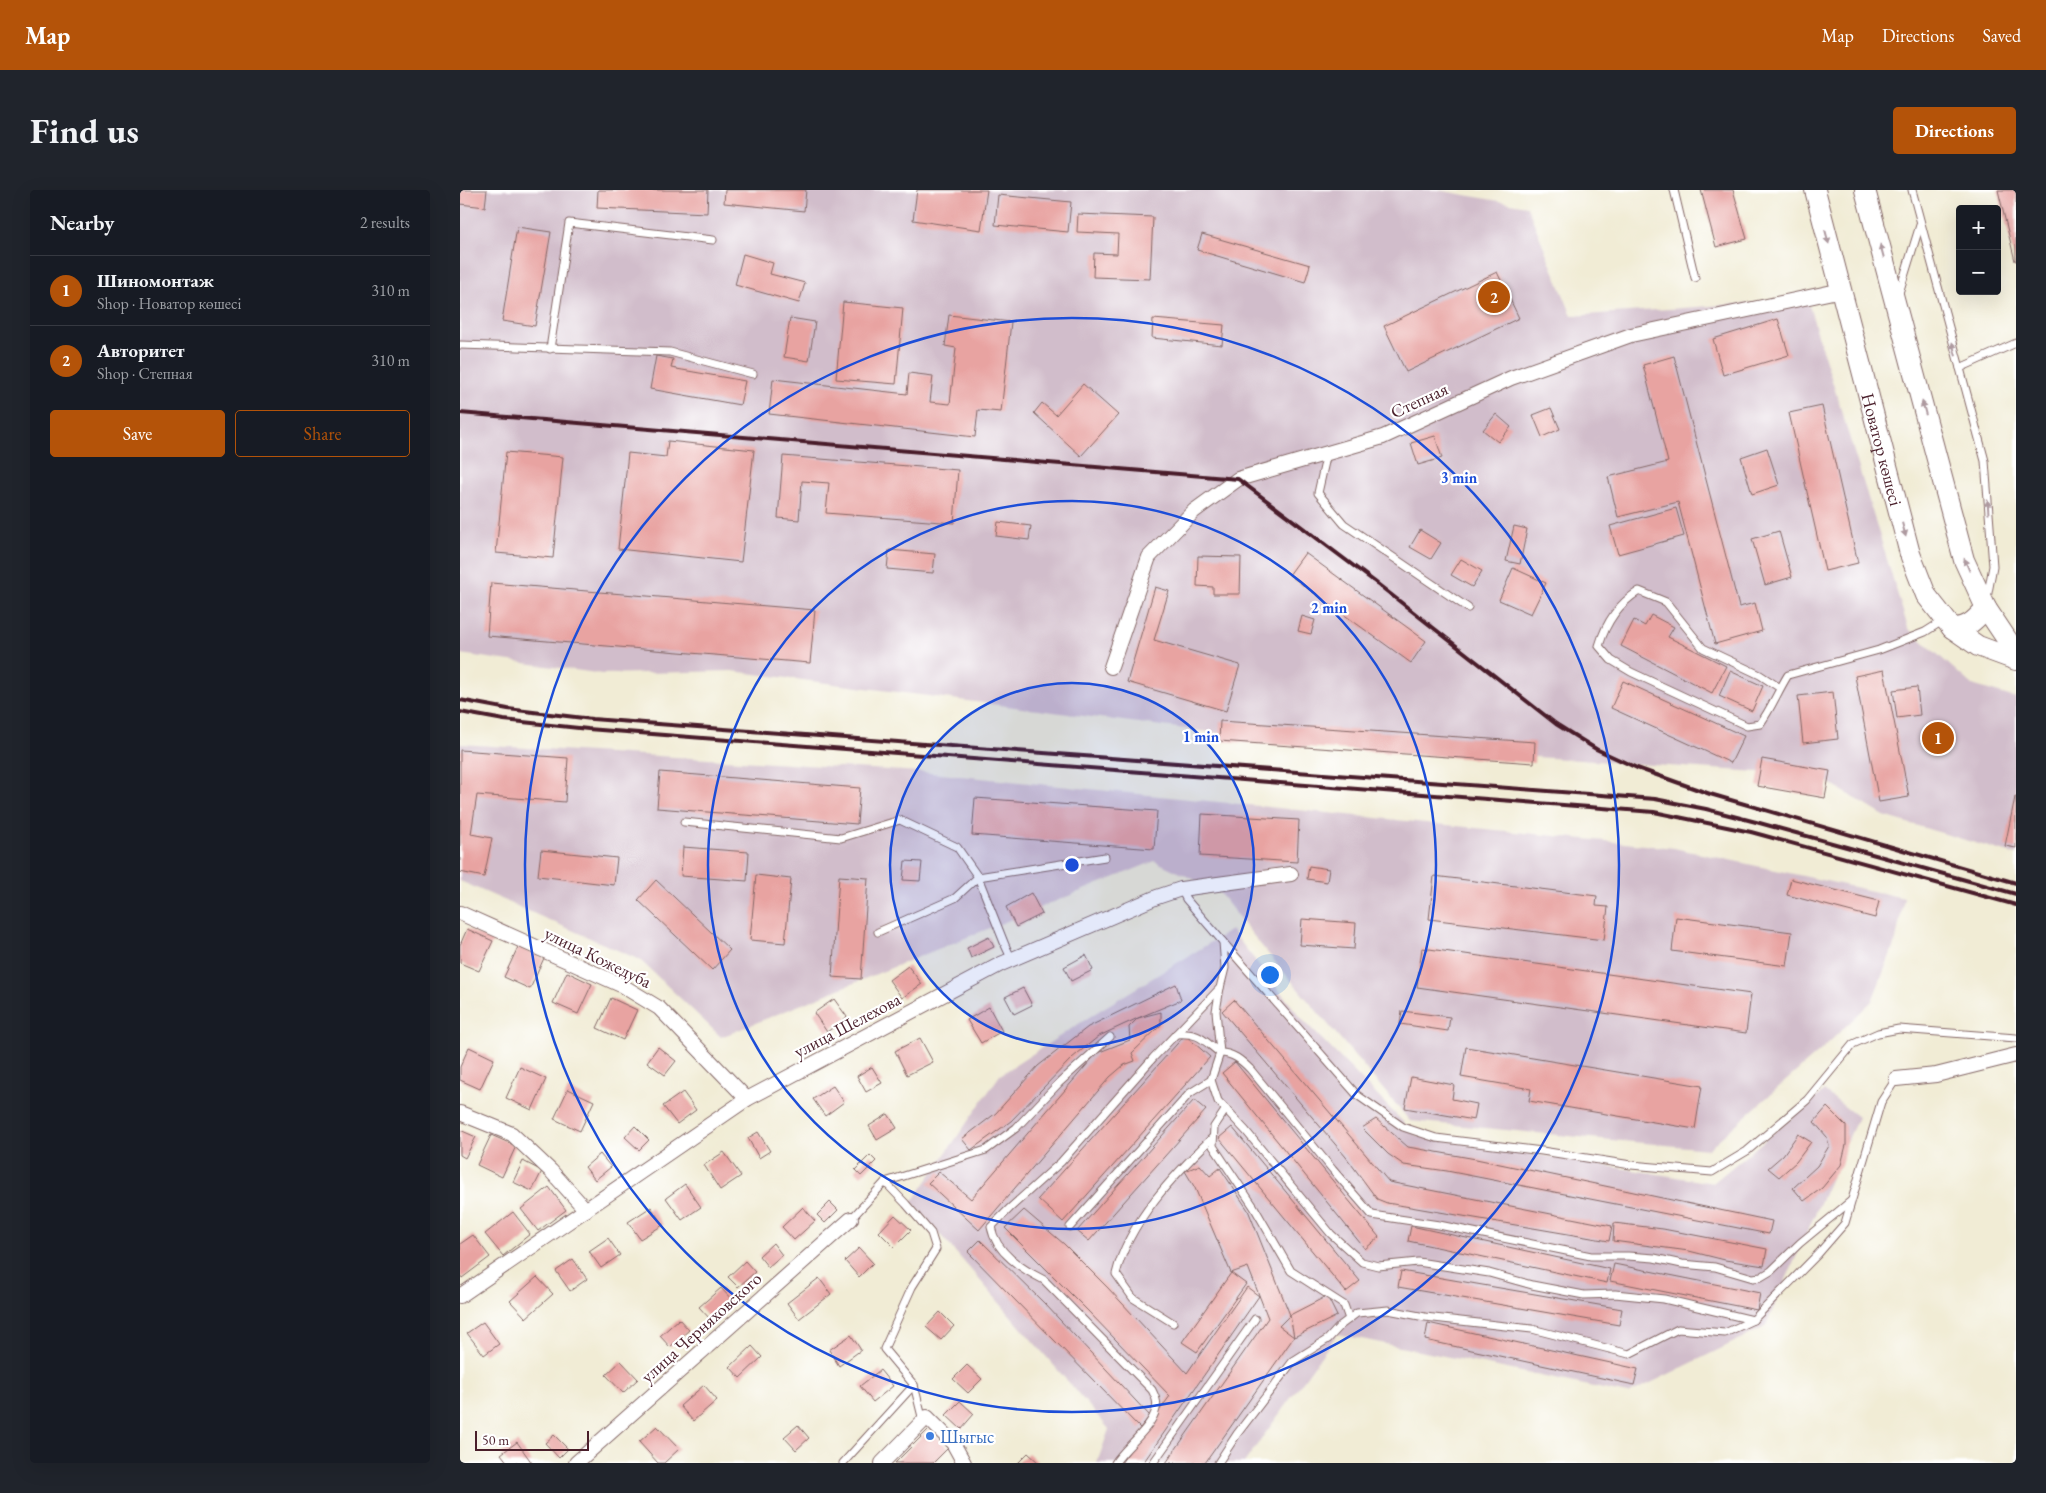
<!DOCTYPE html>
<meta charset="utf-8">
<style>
:root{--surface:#171b24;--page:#20242c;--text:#f1f3f6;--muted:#9ea1a6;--line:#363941;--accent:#b45309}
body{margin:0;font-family:"EB Garamond",serif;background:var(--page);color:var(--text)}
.controls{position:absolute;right:15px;top:15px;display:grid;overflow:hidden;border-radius:5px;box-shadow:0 5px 20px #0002}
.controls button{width:45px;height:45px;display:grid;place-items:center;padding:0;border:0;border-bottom:1px solid var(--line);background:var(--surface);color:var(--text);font:25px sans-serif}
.scale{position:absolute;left:15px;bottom:12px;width:114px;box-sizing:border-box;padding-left:5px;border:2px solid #4a1f2b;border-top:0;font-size:14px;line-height:18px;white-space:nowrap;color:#4a1f2b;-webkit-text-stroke:4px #fff;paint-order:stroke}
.you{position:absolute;left:809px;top:784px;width:18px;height:18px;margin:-12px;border:4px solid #fff;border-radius:50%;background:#1a73e8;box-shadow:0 0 0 8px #1a73e833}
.badge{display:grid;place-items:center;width:32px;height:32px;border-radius:50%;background:var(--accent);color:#fff;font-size:16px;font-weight:700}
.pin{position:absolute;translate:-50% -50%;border:2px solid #fff;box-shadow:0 1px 5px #0006}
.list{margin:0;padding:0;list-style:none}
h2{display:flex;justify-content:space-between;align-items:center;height:65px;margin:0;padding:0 20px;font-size:21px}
h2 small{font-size:16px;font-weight:400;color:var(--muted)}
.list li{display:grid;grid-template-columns:32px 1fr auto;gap:15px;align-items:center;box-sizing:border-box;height:70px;padding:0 20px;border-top:1px solid var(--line)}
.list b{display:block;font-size:19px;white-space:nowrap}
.list p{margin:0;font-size:16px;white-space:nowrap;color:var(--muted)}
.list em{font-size:16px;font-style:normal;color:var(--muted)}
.actions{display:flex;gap:10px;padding:15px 20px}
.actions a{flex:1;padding:11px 0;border:1px solid var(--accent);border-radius:5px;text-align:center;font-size:18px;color:var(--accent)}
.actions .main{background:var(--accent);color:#fff}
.map{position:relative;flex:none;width:1556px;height:1273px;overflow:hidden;border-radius:5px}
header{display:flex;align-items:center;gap:30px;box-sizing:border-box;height:70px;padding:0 25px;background:var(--accent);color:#fff}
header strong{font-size:24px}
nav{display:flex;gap:28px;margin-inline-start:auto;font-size:18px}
.intro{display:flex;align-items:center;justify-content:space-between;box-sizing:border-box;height:120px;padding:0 30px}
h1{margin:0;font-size:35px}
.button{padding:12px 22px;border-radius:5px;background:var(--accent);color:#fff;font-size:18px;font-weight:700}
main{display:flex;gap:30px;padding:0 30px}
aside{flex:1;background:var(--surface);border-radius:5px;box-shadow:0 5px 20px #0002}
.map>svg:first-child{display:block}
</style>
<header>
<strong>Map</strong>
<nav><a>Map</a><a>Directions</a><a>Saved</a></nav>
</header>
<div class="intro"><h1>Find us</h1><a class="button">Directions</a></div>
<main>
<aside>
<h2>Nearby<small>2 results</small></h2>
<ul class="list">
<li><span class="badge">1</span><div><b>Шиномонтаж</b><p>Shop · Новатор көшесі</p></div><em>310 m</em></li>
<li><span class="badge">2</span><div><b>Авторитет</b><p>Shop · Степная</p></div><em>310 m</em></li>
</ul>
<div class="actions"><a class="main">Save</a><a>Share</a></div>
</aside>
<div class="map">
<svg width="1556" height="1273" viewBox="0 0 1556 1273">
<rect width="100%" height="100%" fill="#fff"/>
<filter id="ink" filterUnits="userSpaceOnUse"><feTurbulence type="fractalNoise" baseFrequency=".02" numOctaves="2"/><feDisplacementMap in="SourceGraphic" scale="10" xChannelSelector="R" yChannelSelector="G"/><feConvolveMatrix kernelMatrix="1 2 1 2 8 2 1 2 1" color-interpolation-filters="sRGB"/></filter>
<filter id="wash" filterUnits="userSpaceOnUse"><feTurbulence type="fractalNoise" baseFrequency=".0096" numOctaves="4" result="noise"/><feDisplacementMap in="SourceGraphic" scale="20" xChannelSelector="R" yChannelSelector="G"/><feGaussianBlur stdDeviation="1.12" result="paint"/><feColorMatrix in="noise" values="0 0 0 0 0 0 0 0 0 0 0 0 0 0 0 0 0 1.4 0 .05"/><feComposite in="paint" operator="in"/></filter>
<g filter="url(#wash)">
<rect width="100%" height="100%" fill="#f1ecd5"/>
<!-- industrial -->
<g fill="#d1bdcb">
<path d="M0 0H977L1067 16 1112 126 1347 109 1448 438 1512 495 1556 508V665L1424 626 1358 586 796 548 272 481 143 484 0 464Z"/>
<path d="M0 554 461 582 1214 658 1444 708 1436 750 1412 811 1360 861 1248 959 950 931 800 754 758 701 695 671 261 847 180 770 0 691Z"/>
<path d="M771 740 843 830 956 945 1253 993 1364 901 1398 927 1305 1137 1168 1204 877 1144 784 1273H637L649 1239 452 1012 540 885 637 822Z"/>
</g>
<g id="blocks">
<!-- building -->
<g fill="#e8a3a1">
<path d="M0 0H27L25 17 0 14Z"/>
<path d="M138 0H248L247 23 137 18Z"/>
<path d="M265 0H346L344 21 264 13Z"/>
<path d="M457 0H527L521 40 453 30Z"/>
<path d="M1241 0H1273L1287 49 1256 57Z"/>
<path d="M1538 0H1556V71H1555Z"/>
<path d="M538 5 611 12 608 42 535 35Z"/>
<path d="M618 24 693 27 690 89 633 87 634 63 657 64 658 44 617 42Z"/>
<path d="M57 37 91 42 75 136 42 131Z"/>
<path d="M742 44 850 75 845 92 737 60Z"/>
<path d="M283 64 313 73 310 84 345 93 339 113 275 95Z"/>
<path d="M1037 82 1059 128 946 182 924 136Z"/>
<path d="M383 112 443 118 436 194 376 189Z"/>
<path d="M489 125 551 132 541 222 518 220 515 247 309 224 313 189 447 204 449 183 473 186 470 212 490 214 496 158 485 156Z"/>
<path d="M330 128 355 132 349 171 324 167Z"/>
<path d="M693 129 764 135 762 155 692 148Z"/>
<path d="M1318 129 1329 165 1263 185 1253 149Z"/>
<path d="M196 166 213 169 211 178 285 191 280 215 190 199Z"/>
<path d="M1214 166 1279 417 1295 413 1302 441 1255 454 1218 312 1158 327 1148 287 1208 272 1183 175Z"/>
<path d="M623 194 658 225 621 266 574 223 582 213 596 225Z"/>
<path d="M1362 216 1398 373 1365 381 1329 223Z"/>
<path d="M1091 218 1100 239 1082 247 1073 225Z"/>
<path d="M1036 224 1051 237 1038 252 1023 240Z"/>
<path d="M975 246 982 268 958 275 951 253Z"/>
<path d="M208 251 294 260 281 372 158 359 168 263 206 267Z"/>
<path d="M1307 258 1319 295 1292 304 1281 267Z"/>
<path d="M46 262 103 267 93 368 36 363Z"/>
<path d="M323 266 498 280 494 333 366 323 369 293 342 291 339 330 318 328Z"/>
<path d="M1216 318 1224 346 1158 364 1150 336Z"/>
<path d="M538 332 571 336 569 350 536 346Z"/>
<path d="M1054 336 1067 339 1060 374 1046 371Z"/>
<path d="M960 340 981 353 971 369 950 357Z"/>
<path d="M1319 341 1332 387 1305 395 1292 349Z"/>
<path d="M429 360 475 364 473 383 427 379Z"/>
<path d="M845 363 966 451 951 473 829 385Z"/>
<path d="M738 366 781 367 780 404H753V397L737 396Z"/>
<path d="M1001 369 1022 381 1012 397 991 385Z"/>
<path d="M1053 378 1086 393 1071 424 1039 410Z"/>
<path d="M31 393 355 420 350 473 27 446Z"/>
<path d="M695 397 709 401 694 450 780 475 766 521 667 492Z"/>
<path d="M1191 425 1214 437 1208 447 1266 476 1252 503 1161 456 1174 430 1185 436Z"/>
<path d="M842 426 855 430 851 444 838 441Z"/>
<path d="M1424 480 1449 607 1419 612 1395 486Z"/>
<path d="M1270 481 1303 496 1292 521 1259 506Z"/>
<path d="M1163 491 1284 546 1271 573 1151 518Z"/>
<path d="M1457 497 1460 525 1437 528 1433 500Z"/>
<path d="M1373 502 1378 549 1343 553 1338 506Z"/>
<path d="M760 531 1075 552 1074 573 759 551Z"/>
<path d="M0 560 108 568 105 612 17 605 11 644 32 648 24 687 0 682Z"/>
<path d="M1302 569 1370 581 1365 608 1297 596Z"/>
<path d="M200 582 400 598 397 634 197 618Z"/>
<path d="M1555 607H1556V658L1545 656Z"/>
<path d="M515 608 697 621 694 659 512 645Z"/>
<path d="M742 624 839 630 837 672 740 666Z"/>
<path d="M223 657 289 662 287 691 221 686Z"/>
<path d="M81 660 157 668 154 695 78 686Z"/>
<path d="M445 671 462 672 460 691 443 690Z"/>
<path d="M849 676 869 679 867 692 847 689Z"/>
<path d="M296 685 331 689 325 753 290 750Z"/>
<path d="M379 686 408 688 401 789 372 787Z"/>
<path d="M974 686 1137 706 1136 716 1148 717 1144 750 969 729Z"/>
<path d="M1331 689 1419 711 1415 728 1327 705Z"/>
<path d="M196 690 270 760 252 780 178 710Z"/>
<path d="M571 703 582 724 556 737 546 717Z"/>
<path d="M1216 727 1332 742 1327 776 1212 761Z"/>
<path d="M842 729 896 733 894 759 840 755Z"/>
<path d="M7 739 33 751 19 781 0 773V755Z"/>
<path d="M529 747 534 757 511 768 507 758Z"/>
<path d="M58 757 84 768 70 799 44 787Z"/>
<path d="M962 758 1291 804 1286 843 957 797Z"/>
<path d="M626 765 633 780 611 791 604 777Z"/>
<path d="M448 776 462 794 442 808 429 790Z"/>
<path d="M107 782 132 794 118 824 93 813Z"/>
<path d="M716 794 721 810 678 828 701 822V835L672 863 675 871 664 875 650 887 519 1040 468 993 479 982 511 1009 637 863 670 850 669 837 678 828 639 846 612 868 551 931 511 960 502 949 536 923 578 876 628 837Z"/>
<path d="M563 798 572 815 554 824 545 807Z"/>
<path d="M151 808 177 820 163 850 137 838Z"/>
<path d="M374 809 387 827 367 842 354 823Z"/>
<path d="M774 810 929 992 1152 1036 1149 1051 927 1013 917 1009 886 967 762 821Z"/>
<path d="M529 817 542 841 521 853 507 830Z"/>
<path d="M942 821 990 827 988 841 940 834Z"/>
<path d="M725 845 750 867 603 1032 578 1009Z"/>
<path d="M460 848 473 872 447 885 435 861Z"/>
<path d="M9 857 34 869 20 899 0 890V877Z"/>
<path d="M198 857 216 871 205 885 187 872Z"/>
<path d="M1006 857 1242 896 1235 939 1069 911 1071 899 1001 887Z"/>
<path d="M775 872 919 1047 905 1059 762 883Z"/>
<path d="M60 877 86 889 72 920 46 908Z"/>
<path d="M412 877 422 893 406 902 397 886Z"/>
<path d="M951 887 994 895 992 909 1017 914 1014 930 945 918Z"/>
<path d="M373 896 384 912 365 926 353 909Z"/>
<path d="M108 899 134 911 120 941 94 929Z"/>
<path d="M223 902 236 920 217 934 203 916Z"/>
<path d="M734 910 746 920 629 1051 617 1041Z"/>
<path d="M1367 917 1386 936V955L1381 975 1362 998 1344 1011 1333 998 1357 976 1369 956 1367 947 1354 932Z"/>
<path d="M428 924 437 938 417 950 409 936Z"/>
<path d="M916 929 948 957 1016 969 1312 1031 1309 1044 987 981 944 975 928 964 902 938Z"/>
<path d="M175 936 189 950 179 960 165 947Z"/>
<path d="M772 937 900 1091 886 1102 759 948Z"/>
<path d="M0 940 16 947 5 968 0 965Z"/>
<path d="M298 942 310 961 299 968 288 948Z"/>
<path d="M1338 944 1351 952 1336 972 1319 987 1308 978 1323 965Z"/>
<path d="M31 945 56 956 42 987 17 975Z"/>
<path d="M264 962 281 986 260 1000 244 975Z"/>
<path d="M140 964 151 977 135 990 125 977Z"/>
<path d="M410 965 416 971 401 986 395 980Z"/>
<path d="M63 971 82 981 72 1001 53 992Z"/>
<path d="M740 975 750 986 760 978 788 1020 830 1125 819 1136 834 1147 745 1273H706L808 1128 788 1077 771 1083 735 998 725 981Z"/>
<path d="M225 994 241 1017 222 1030 206 1008Z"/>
<path d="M89 997 106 1020 78 1041 61 1019Z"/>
<path d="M370 1012 378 1020 365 1033 357 1025Z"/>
<path d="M191 1017 203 1035 180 1049 168 1032Z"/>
<path d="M343 1017 355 1031 334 1050 322 1037Z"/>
<path d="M564 1020 604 1054 648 1098 727 1183 787 1097 799 1106 683 1273H661L710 1206 628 1121 545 1038Z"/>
<path d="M53 1022 70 1044 43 1066 25 1044Z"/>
<path d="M435 1025 451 1040 434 1057 419 1042Z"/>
<path d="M1154 1033 1203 1039 1307 1059 1304 1076 1265 1070 1229 1061 1153 1051Z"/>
<path d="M951 1036 1150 1079 1147 1093 948 1051Z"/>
<path d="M13 1045 30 1067 2 1088 0 1085V1054Z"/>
<path d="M148 1048 160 1065 141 1078 129 1061Z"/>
<path d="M520 1050 585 1114 690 1226 680 1238 508 1062Z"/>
<path d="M313 1053 322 1065 308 1077 299 1066Z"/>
<path d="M399 1058 413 1073 399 1087 385 1071Z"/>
<path d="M113 1069 127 1089 110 1101 96 1081Z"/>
<path d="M285 1071 295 1082 278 1097 268 1087Z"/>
<path d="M1154 1074 1300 1103 1297 1120 1150 1091Z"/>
<path d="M941 1081 1162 1119 1159 1135 938 1097Z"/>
<path d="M771 1083 786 1094 737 1162 722 1152Z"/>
<path d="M77 1087 93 1104 66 1128 50 1111Z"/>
<path d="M359 1088 371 1104 339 1129 327 1113Z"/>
<path d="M261 1098 273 1111 251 1130 239 1117Z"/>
<path d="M867 1106 877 1126 834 1147 830 1125Z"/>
<path d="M480 1122 494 1136 481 1150 466 1137Z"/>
<path d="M219 1129 229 1140 210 1157 200 1146Z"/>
<path d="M23 1132 39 1154 24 1165 7 1143Z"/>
<path d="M968 1133 1178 1179 1174 1195 965 1150Z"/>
<path d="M391 1145 401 1160 379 1176 369 1160Z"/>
<path d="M292 1156 302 1167 280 1188 270 1177Z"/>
<path d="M161 1171 178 1189 163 1203 146 1185Z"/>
<path d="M507 1175 522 1189 508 1203 493 1189Z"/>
<path d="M420 1180 433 1196 413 1212 400 1196Z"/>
<path d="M244 1195 257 1210 233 1231 220 1216Z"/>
<path d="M500 1211 514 1224 501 1239 486 1225Z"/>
<path d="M338 1235 349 1248 336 1260 324 1247Z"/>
<path d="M197 1236 219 1259 204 1273H198L179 1252Z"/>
<path d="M469 1239 488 1258 473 1273H435Z"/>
<path d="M94 1245 108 1259 99 1268 85 1253Z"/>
<path d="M57 1252 72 1273H48L41 1264Z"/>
<path d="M568 1263 579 1273H558Z"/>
</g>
</g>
</g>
<g filter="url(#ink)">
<use href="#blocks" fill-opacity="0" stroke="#846766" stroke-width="1"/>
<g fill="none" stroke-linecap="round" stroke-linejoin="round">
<!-- service casing -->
<g stroke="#846766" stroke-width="9">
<g id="service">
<path d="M1214 0 1235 88"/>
<path d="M1452 0 1525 271 1533 376 1527 408"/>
<path d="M1439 103 1460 35"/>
<path d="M0 155 210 162 293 184"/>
<path d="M90 159 109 33 253 50"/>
<path d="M1500 178 1556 153"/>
<path d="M867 263 858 303 884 334 1008 418"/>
<path d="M1320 498 1300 485 1243 458 1206 412 1179 401C1158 414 1146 432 1139 456L1151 470 1171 482 1287 536 1300 534C1311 519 1318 501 1328 485L1419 460 1465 442 1484 430"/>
<path d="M224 632 381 648 440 630 497 657 518 687 495 708 418 742"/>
<path d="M763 752 897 905 943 937 976 948 1082 961 1171 975 1252 982 1287 961 1347 910 1393 854 1418 843 1439 839 1556 848"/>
<path d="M552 770 545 755 518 687 645 667"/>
<path d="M760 798 756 821 760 863 751 890 758 911 786 941 871 1044 902 1072 918 1076 958 1072 1029 1083 1072 1095 1124 1105 1155 1104 1204 1109 1293 1130"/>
<path d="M716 844C739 842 743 850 760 863 773 863 781 870 790 879L873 980 912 1025 979 1035 1131 1066H1168L1194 1068 1222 1074 1255 1077 1293 1088 1301 1087 1311 1081 1340 1053 1391 1011"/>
<path d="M766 919 754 937 753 956 794 1017 831 1081 884 1115 889 1129"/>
<path d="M425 992 526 960 556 938 599 893 650 847"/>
<path d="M610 1037 730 903 751 890"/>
<path d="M713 1133 673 1108 656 1084C669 1031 715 984 753 947"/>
<path d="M454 1195 463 1231"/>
<path d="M383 1273 454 1195 424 1159 452 1097 476 1059 471 1043 446 1014 425 992 391 1029"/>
<path d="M655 1273C665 1257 692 1238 696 1219 698 1212 695 1206 692 1200L584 1090C562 1079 536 1063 531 1037L550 1018 601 972 693 868 760 798 765 778 763 752 726 709 721 699"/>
<path d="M693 1273 795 1129"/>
<path d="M758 1273 777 1244 833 1171 868 1149 881 1135 897 1123 928 1120 965 1127 1072 1139 1169 1164 1218 1139 1265 1143 1293 1130 1358 1064 1385 1033 1421 912 1436 889"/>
</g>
</g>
<!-- minor casing -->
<g stroke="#846766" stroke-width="16">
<g id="minor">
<path d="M651 477 689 367 734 321 778 289 923 247 1051 188 1171 145 1382 100"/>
<path d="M0 723 161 795 199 818 287 909"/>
<path d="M1436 889 1476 885 1556 865"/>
<path d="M0 923 52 944 91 981 126 1020"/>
<path d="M0 1106 287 909 541 774 697 707 721 699 831 684"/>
<path d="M116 1273 391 1029"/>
<path d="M422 1273 467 1227 493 1253 504 1273"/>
</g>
</g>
<!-- secondary casing -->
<g stroke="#846766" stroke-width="22">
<g id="secondary">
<path id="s1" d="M1355 0 1450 364 1466 405 1492 438 1518 456 1556 470"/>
<path d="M1405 0 1504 370 1526 418 1556 463"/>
<path d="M1492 438C1508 439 1516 429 1526 418"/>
</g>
</g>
<!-- service -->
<use href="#service" stroke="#fff" stroke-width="7"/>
<!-- minor -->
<use href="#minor" stroke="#fff" stroke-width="14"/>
<!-- secondary -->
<use href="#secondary" stroke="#fff" stroke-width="20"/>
<!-- rail -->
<g stroke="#4a1f2b" stroke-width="4">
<path d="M0 223 778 289 915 392 1096 534 1136 559 1177 578 1250 604 1556 693"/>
<path d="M0 510 48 519 132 529 1195 609 1246 619 1296 632 1556 704"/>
<path d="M0 522 44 530 128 539 1194 622 1291 642 1556 715"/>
</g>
</g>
<!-- one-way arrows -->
<defs><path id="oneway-solid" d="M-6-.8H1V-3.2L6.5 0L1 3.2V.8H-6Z" transform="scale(1.25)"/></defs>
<g fill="#ae9aa0">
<use href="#oneway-solid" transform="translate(1367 47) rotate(75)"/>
<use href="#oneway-solid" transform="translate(1422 61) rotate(-105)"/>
<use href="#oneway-solid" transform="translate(1494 159) rotate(-105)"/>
<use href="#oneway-solid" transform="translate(1464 218) rotate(-105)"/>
<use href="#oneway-solid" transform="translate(1528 317) rotate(-94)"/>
<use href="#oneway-solid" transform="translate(1444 340) rotate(75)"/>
<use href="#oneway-solid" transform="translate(1507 375) rotate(-113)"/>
</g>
</g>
<!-- distance rings -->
<circle cx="612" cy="675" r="182" fill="#1d4ed8" fill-opacity=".12"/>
<g fill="none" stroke="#1d4ed8" stroke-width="2.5">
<circle cx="612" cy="675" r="182"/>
<circle cx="612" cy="675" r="364"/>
<circle cx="612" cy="675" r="547"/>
</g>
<!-- markers -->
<circle fill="#3f7fe0" stroke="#fff" stroke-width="2" cx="470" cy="1246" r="5"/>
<g text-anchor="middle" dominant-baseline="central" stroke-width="4.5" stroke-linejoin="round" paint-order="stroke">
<!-- street labels -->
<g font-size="18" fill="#4a1f2b" stroke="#fff">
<text transform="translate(959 210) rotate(-25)">Степная</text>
<text stroke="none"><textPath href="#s1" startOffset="268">Новатор көшесі</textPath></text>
<text transform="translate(138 767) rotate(26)">улица Кожедуба</text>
<text transform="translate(387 835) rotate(-28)">улица Шелехова</text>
<text transform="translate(241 1137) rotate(-42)">улица Черняховского</text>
</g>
<!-- shop labels -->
<g font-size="18" fill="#366cbe" stroke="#fff" text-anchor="start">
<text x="480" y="1246">Шыгыс</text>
</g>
</g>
<circle cx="612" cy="675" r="8" fill="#1d4ed8" stroke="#fff" stroke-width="2.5"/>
<g font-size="15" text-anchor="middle" font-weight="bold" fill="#1d4ed8" stroke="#fff" stroke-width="4.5" stroke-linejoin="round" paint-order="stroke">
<text x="999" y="293">3 min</text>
<text x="869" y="423">2 min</text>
<text x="741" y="552">1 min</text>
</g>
</svg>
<div class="controls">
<button>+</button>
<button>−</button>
</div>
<div class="scale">50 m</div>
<div class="you"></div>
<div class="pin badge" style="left:1478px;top:548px">1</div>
<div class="pin badge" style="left:1034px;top:107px">2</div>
</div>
</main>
